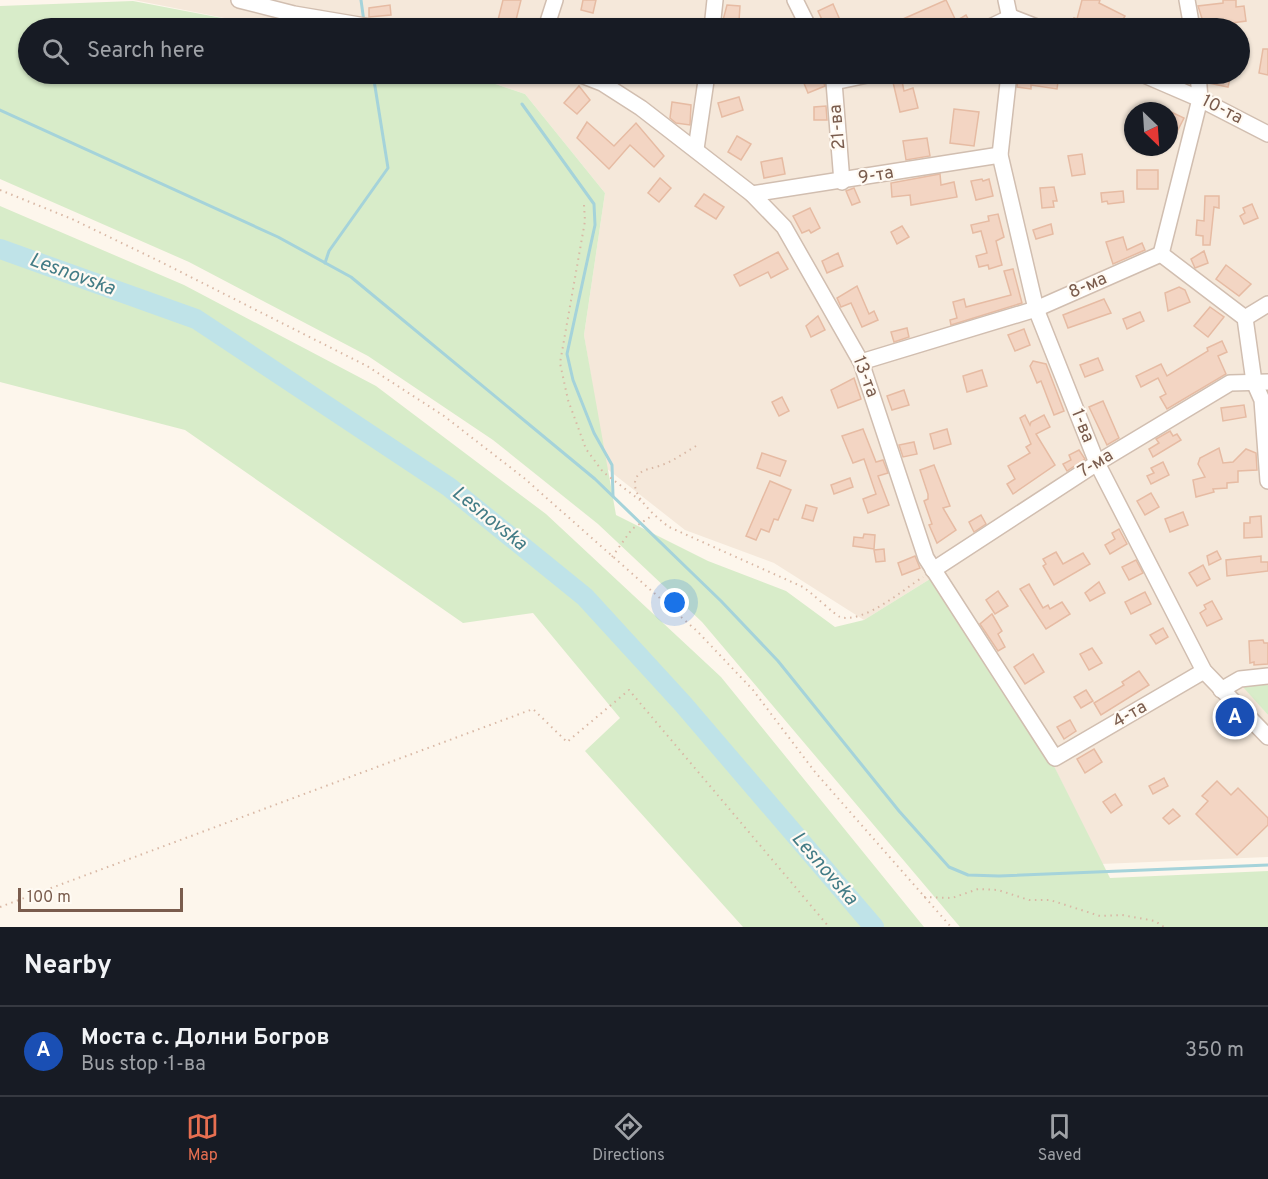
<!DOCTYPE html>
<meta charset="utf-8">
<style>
:root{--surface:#171b24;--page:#20242c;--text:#f1f3f6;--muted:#9ea1a6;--line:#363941;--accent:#e76f51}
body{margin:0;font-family:Overpass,sans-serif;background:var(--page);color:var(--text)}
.compass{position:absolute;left:1124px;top:102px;width:54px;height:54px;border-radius:50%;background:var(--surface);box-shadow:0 2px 4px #0004;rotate:155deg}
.scale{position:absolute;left:18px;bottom:15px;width:165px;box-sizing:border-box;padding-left:6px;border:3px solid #7a5c4d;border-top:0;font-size:16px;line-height:21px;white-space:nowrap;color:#7a5c4d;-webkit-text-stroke:4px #fffaf3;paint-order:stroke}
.you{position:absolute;left:675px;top:603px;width:21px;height:21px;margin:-15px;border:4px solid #fff;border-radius:50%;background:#1a73e8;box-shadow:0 0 0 9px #1a73e833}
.badge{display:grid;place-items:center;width:39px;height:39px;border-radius:50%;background:var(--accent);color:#fff;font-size:20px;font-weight:700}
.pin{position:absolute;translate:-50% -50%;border:3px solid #fff;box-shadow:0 2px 6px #0006}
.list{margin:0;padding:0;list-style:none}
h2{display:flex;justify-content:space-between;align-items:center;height:78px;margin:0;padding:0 24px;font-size:26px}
h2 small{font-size:20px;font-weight:400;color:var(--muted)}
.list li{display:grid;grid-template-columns:39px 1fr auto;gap:18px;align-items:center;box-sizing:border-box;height:90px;padding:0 24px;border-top:2px solid var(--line)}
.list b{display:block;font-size:22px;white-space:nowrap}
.list p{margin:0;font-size:20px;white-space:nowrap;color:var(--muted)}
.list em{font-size:20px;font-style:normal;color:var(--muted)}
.icon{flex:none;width:33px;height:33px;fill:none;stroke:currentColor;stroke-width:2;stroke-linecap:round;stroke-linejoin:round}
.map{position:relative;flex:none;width:1268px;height:927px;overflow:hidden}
.search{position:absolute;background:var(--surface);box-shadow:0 2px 4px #0004;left:18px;right:18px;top:18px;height:66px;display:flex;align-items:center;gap:15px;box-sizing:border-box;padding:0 21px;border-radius:33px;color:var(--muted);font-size:22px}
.sheet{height:168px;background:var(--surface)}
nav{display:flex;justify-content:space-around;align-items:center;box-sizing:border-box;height:84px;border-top:2px solid var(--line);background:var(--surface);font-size:16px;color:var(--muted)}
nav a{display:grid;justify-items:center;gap:3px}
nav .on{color:var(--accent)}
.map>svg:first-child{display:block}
</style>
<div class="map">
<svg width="1268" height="927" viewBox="0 0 1268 927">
<rect width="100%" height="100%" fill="#fdf6ec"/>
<!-- residential -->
<path fill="#f5e8da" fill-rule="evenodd" d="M134 0H1268V684L1244 687 1268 715V857L1101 864 1051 760 930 579 864 620 774 563 685 530 606 468 584 335 605 193 525 94 466 74H1240V28H275ZM1133 111H1169V147H1133Z"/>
<!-- green -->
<g fill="#d8ecc9">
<path d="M133 1 275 28H28V74H466L525 94 605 193 584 335 616 515 708 561 786 591 835 627 864 620 930 579 1051 760 1110 878 1268 871V927H960L702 622 598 524 493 440 368 356 189 262 0 179V6Z"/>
<path d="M0 206 184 285 376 386 546 514 721 677 924 927H743L585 751 620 718 533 613 463 623 185 430 0 382Z"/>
<path d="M1268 684V715L1243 687Z"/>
</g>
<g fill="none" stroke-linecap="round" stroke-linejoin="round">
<!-- stream -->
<g stroke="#a5d3da" stroke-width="3">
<path d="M361 0 364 22"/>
<path d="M522 104 594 204 595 225 567 354 573 380 594 433 612 465 613 496"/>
<path d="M0 110 278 237 351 277 595 479 721 601 778 661 899 811 949 867 968 875 999 876 1268 865"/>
<path d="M325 263 329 251 388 168 373 74"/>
</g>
<!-- river -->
<path stroke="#bfe3e8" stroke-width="20" d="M0 249 196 319 449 487 585 597 683 704 874 927"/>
</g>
<!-- building -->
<g fill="#f3d5c3" stroke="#e6bba3" stroke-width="1.5">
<path d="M503 0H521L514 28H496Z"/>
<path d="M583 0H596L593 13 581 10Z"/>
<path d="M946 0 956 21 966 15 973 28H890L903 19Z"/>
<path d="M1082 0H1100L1099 3 1125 16 1118 28H1070L1074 18 1077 19Z"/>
<path d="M1223 0H1236V7L1244 6 1246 21 1217 25 1218 28H1205L1198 6 1223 3Z"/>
<path d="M833 4 840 20 825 26 818 11Z"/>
<path d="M390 5 391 15 369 17V8Z"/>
<path d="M727 5 740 6 739 21 723 20Z"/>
<path d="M1263 49H1268V75L1259 73Z"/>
<path d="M807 74H820L825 86 808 93 801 76Z"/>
<path d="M1019 74H1059L1057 89 1031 85V89L1017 87Z"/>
<path d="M1209 74H1231L1228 87 1208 83Z"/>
<path d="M901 76 904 91 913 88 918 108 900 112 892 78Z"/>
<path d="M579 86 590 100 577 114 564 103Z"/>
<path d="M739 97 743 110 722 117 718 103Z"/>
<path d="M672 102 691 105 690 125 676 123 670 118Z"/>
<path d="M826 106 827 120H814V107Z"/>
<path d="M954 109 979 112 974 146 950 143Z"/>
<path d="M1169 111 1184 118 1169 147Z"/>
<path d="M587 122 614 146 636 123 664 156 654 167 630 145 609 169 577 138Z"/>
<path d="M737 136 751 144 741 160 728 152Z"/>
<path d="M927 138 930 156 906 160 903 141Z"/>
<path d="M1082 154 1085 174 1072 176 1068 156Z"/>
<path d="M782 158 785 174 764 178 761 162Z"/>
<rect x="1137" y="170" width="21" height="19"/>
<path d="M940 174 941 185 954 182 957 197 911 205 910 195 892 197 891 183Z"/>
<path d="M660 178 671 188 659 202 648 193Z"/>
<path d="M982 179 983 181 989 179 993 196 976 200 971 181Z"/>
<path d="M1054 187 1057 201H1053L1054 207 1042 208 1040 188Z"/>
<path d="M854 188 860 202 852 205 846 191Z"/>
<path d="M1123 191 1124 202 1108 204 1107 201 1102 202 1101 193Z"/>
<path d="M704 194 724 207 716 219 695 206Z"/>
<path d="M1205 196H1219V208L1214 207 1210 245H1203V236L1196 235 1197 220 1204 221Z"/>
<path d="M1252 204 1258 218 1244 224 1240 216 1245 213 1243 208Z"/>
<path d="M810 208 820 228 811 233 809 230 802 233 793 216Z"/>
<path d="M998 214 1004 237 996 241 1002 265 989 269 988 265 979 267 976 256 987 253 981 231 973 233 971 225 989 221 988 216Z"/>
<path d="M1051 224 1053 234 1036 239 1033 230Z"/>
<path d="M902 226 909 237 897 244 891 232Z"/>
<path d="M1123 237 1127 250 1142 243 1145 250 1113 264 1106 242Z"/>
<path d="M1204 251 1208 263 1195 268 1191 259Z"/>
<path d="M778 252 788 269 771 278 768 272 740 286 734 275Z"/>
<path d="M838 253 843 266 827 273 822 261Z"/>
<path d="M1226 265 1251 284 1239 296 1216 279Z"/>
<path d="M1013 269 1022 303 951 325 950 320 957 318 953 302 964 299 966 307 1011 295 1004 271Z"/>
<path d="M857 286 869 314 874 311 878 320 862 327 851 303 841 307 837 298Z"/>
<path d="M1179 287 1185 290 1190 302 1168 311 1165 293Z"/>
<path d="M1104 299 1111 313 1068 328 1063 315Z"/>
<path d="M1210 307 1224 317 1208 337 1194 326Z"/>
<path d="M1140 312 1144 321 1127 329 1123 319Z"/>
<path d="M818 316 825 330 811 337 806 326Z"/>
<path d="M907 328 909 337 894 342 891 332Z"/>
<path d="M1024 329 1030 345 1015 351 1008 335Z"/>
<path d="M1222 341 1227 352 1218 356 1226 374 1167 409 1160 397 1166 394 1158 378 1141 387 1136 376 1161 364 1167 376 1208 351 1207 348Z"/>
<path d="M1098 358 1103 370 1085 377 1080 365Z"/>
<path d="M1033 361 1046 364 1064 411 1054 415 1041 381 1037 383 1030 366Z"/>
<path d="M982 370 987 386 967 392 963 376Z"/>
<path d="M854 378 861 399 838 408 831 390Z"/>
<path d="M904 390 909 405 892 410 887 396Z"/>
<path d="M782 397 789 411 779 416 772 402Z"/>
<path d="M1103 401 1119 438 1107 445 1089 407Z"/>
<path d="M1244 405 1246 417 1223 421 1221 408Z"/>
<path d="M1025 415 1030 425 1031 422 1044 415 1050 427 1036 434 1055 465 1013 494 1007 484 1015 479 1008 466 1030 453 1026 447 1031 444 1020 418Z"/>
<path d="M863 429 876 462 883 460 888 473 878 476 889 505 868 513 863 499 876 494 864 459 853 463 842 436Z"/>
<path d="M947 429 951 444 934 449 930 434Z"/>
<path d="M1170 431 1173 436 1177 434 1181 440 1153 457 1149 449 1159 443 1156 439Z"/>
<path d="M914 442 917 454 903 457 899 445Z"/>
<path d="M1219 448 1223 463 1233 462 1246 449 1256 453 1257 470 1238 471V482L1227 483V488L1213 489 1214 492 1196 497 1193 480 1205 477 1198 464 1200 458Z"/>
<path d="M1079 450 1085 459 1067 471 1063 464 1071 460 1069 455Z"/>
<path d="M762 453 786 461 780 476 757 468Z"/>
<path d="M1163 462 1169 475 1151 484 1147 476 1154 473 1151 468Z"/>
<path d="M934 465 950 506 943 508 956 530 937 543 929 525 932 524 924 501 928 499V494L920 470Z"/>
<path d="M850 478 853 487 834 494 831 485Z"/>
<path d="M770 481 791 490 778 520 774 519 769 532 761 529 756 540 746 536Z"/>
<path d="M1151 493 1159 507 1145 515 1137 501Z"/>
<path d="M806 505 817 508 813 521 802 518Z"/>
<path d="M1183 512 1188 525 1170 532 1165 519Z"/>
<path d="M981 515 986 524 974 532 969 522Z"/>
<path d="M1261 516 1262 537 1244 538V523H1250V517Z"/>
<path d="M1119 529 1127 544 1110 554 1105 545 1115 539 1112 533Z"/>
<path d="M864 534 875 535 874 549 853 546 854 537 863 538Z"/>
<path d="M884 549 885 561 876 562 874 550Z"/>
<path d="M1217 551 1221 559 1209 565 1207 556Z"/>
<path d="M1056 552 1063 564 1083 553 1090 564 1054 585 1043 566 1046 564 1043 559Z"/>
<path d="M915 556 920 568 902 575 898 563Z"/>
<path d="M1261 556V562H1268V571L1227 576 1226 560Z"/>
<path d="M1136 560 1143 573 1129 580 1122 567Z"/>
<path d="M1203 565 1210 579 1197 586 1189 573Z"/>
<path d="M1099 582 1105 593 1090 601 1085 593Z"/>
<path d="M1029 584 1043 608 1048 605 1050 609 1062 602 1070 614 1046 629 1020 589Z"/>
<path d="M998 591 1008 606 995 614 986 600Z"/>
<path d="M1145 592 1151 604 1131 614 1125 602Z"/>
<path d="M1212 601 1222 619 1207 626 1200 613 1206 609 1204 605Z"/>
<path d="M992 614 1002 631 998 634 1005 647 998 651 980 624Z"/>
<path d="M1163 628 1168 637 1156 644 1150 635Z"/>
<path d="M1263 640 1264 643H1268V664L1254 665V662L1250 663 1249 641Z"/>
<path d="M1092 648 1102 663 1089 670 1080 654Z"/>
<path d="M1033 654 1044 672 1025 684 1014 667Z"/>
<path d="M1139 671 1149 685 1101 715 1094 703 1124 685 1122 682Z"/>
<path d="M1086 690 1093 701 1081 708 1074 697Z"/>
<path d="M1070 720 1076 731 1064 739 1057 727Z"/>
<path d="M1094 749 1102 762 1085 773 1077 759Z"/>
<path d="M1164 778 1168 786 1153 794 1149 786Z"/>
<path d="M1217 781 1231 795 1238 788 1268 818V825L1237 855 1196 814 1208 801 1202 796Z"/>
<path d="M1115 794 1122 805 1111 813 1103 802Z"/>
<path d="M1173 809 1180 816 1169 824 1163 818Z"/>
</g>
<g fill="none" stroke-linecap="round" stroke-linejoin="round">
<!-- minor casing -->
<g stroke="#d1beb0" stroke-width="18">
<g id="minor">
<path d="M239 0 294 14 377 28"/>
<path d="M795 0 809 28"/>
<path d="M1006 0 1012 28"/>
<path d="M1187 0 1192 28"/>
<path d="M1011 17 1039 28"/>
<path d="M546 28 555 0"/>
<path d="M712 28 715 0"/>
<path d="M988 28 1011 17"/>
<path d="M579 74 602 83 641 108 752 194 784 227 861 362 926 558 1055 758 1204 671"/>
<path d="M830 74 834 82 842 182"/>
<path d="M1009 74 1000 155 1036 309 1097 463 1204 671 1268 737"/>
<path d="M1142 74 1200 99 1268 134"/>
<path d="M834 82 872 74"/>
<path d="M696 149 707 74"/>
<path d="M752 194 1000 155"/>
<path d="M1161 254 1245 318 1254 382 1262 400 1268 481"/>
<path d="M1161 254 1200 99 1198 74"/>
<path d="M1245 318 1268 304"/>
<path d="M861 362 1036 309 1161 254"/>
<path d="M933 570 1097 463 1230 383 1268 382"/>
<path d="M1221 690 1240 679 1268 676"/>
</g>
</g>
<!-- path -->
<g stroke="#d9b8a5" stroke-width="2" stroke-dasharray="1.5 4.5" stroke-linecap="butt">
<path d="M0 190 72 219 159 261 367 366 444 416 524 478 697 631 753 690 815 772 951 927"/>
<path d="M584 205 585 221 560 363 568 400 586 449 603 472 641 501"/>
<path d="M696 446C684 453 672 462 659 466 651 469 643 469 638 475 625 492 657 518 669 527L803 587C811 592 835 615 840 617 864 624 904 589 923 577"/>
<path d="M612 557 632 529 653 515"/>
<path d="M924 897 952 898 978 889 998 890 1029 900H1050L1100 916 1122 915 1155 921 1164 927"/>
<path d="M0 907 533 709 567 742 629 690 829 927"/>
</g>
<!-- minor -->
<use href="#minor" stroke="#fff" stroke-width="15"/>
</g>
<g text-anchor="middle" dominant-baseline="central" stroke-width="4.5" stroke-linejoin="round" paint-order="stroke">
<!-- street labels -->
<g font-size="18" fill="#7a5c4d" stroke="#fffaf3">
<text transform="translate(1222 110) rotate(27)">10-та</text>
<text transform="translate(838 127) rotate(-95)">21-ва</text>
<text transform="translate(876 176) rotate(-10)">9-та</text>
<text transform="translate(1088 286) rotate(-24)">8-ма</text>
<text transform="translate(865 377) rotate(69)">13-та</text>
<text transform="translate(1082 426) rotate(68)">1-ва</text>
<text transform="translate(1096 464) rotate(-32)">7-ма</text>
<text transform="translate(1130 715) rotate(-30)">4-та</text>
</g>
<!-- water labels -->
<g font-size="20" font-style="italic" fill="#437c86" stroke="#fffaf3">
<text transform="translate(72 275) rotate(20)">Lesnovska</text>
<text transform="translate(489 519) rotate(39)">Lesnovska</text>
<text transform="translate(824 869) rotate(49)">Lesnovska</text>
</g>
</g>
</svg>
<svg class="compass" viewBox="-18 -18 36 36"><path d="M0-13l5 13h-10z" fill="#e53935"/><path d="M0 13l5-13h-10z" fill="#9ea1a6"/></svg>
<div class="scale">100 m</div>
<div class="you"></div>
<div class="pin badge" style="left:1235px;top:717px;background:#1a4fb4">A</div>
<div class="search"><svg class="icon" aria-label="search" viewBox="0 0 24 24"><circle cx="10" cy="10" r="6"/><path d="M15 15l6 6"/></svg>Search here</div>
</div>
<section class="sheet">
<h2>Nearby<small></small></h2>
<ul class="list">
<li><span class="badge" style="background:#1a4fb4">A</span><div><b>Моста с. Долни Богров</b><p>Bus stop · 1-ва</p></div><em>350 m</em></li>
</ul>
</section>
<nav>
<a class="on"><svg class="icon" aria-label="map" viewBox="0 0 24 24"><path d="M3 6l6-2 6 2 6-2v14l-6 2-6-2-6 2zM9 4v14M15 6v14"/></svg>Map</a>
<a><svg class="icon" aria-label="directions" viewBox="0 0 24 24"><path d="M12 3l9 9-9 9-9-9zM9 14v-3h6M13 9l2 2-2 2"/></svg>Directions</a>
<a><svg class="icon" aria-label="saved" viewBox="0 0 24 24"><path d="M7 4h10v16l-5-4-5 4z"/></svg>Saved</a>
</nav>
